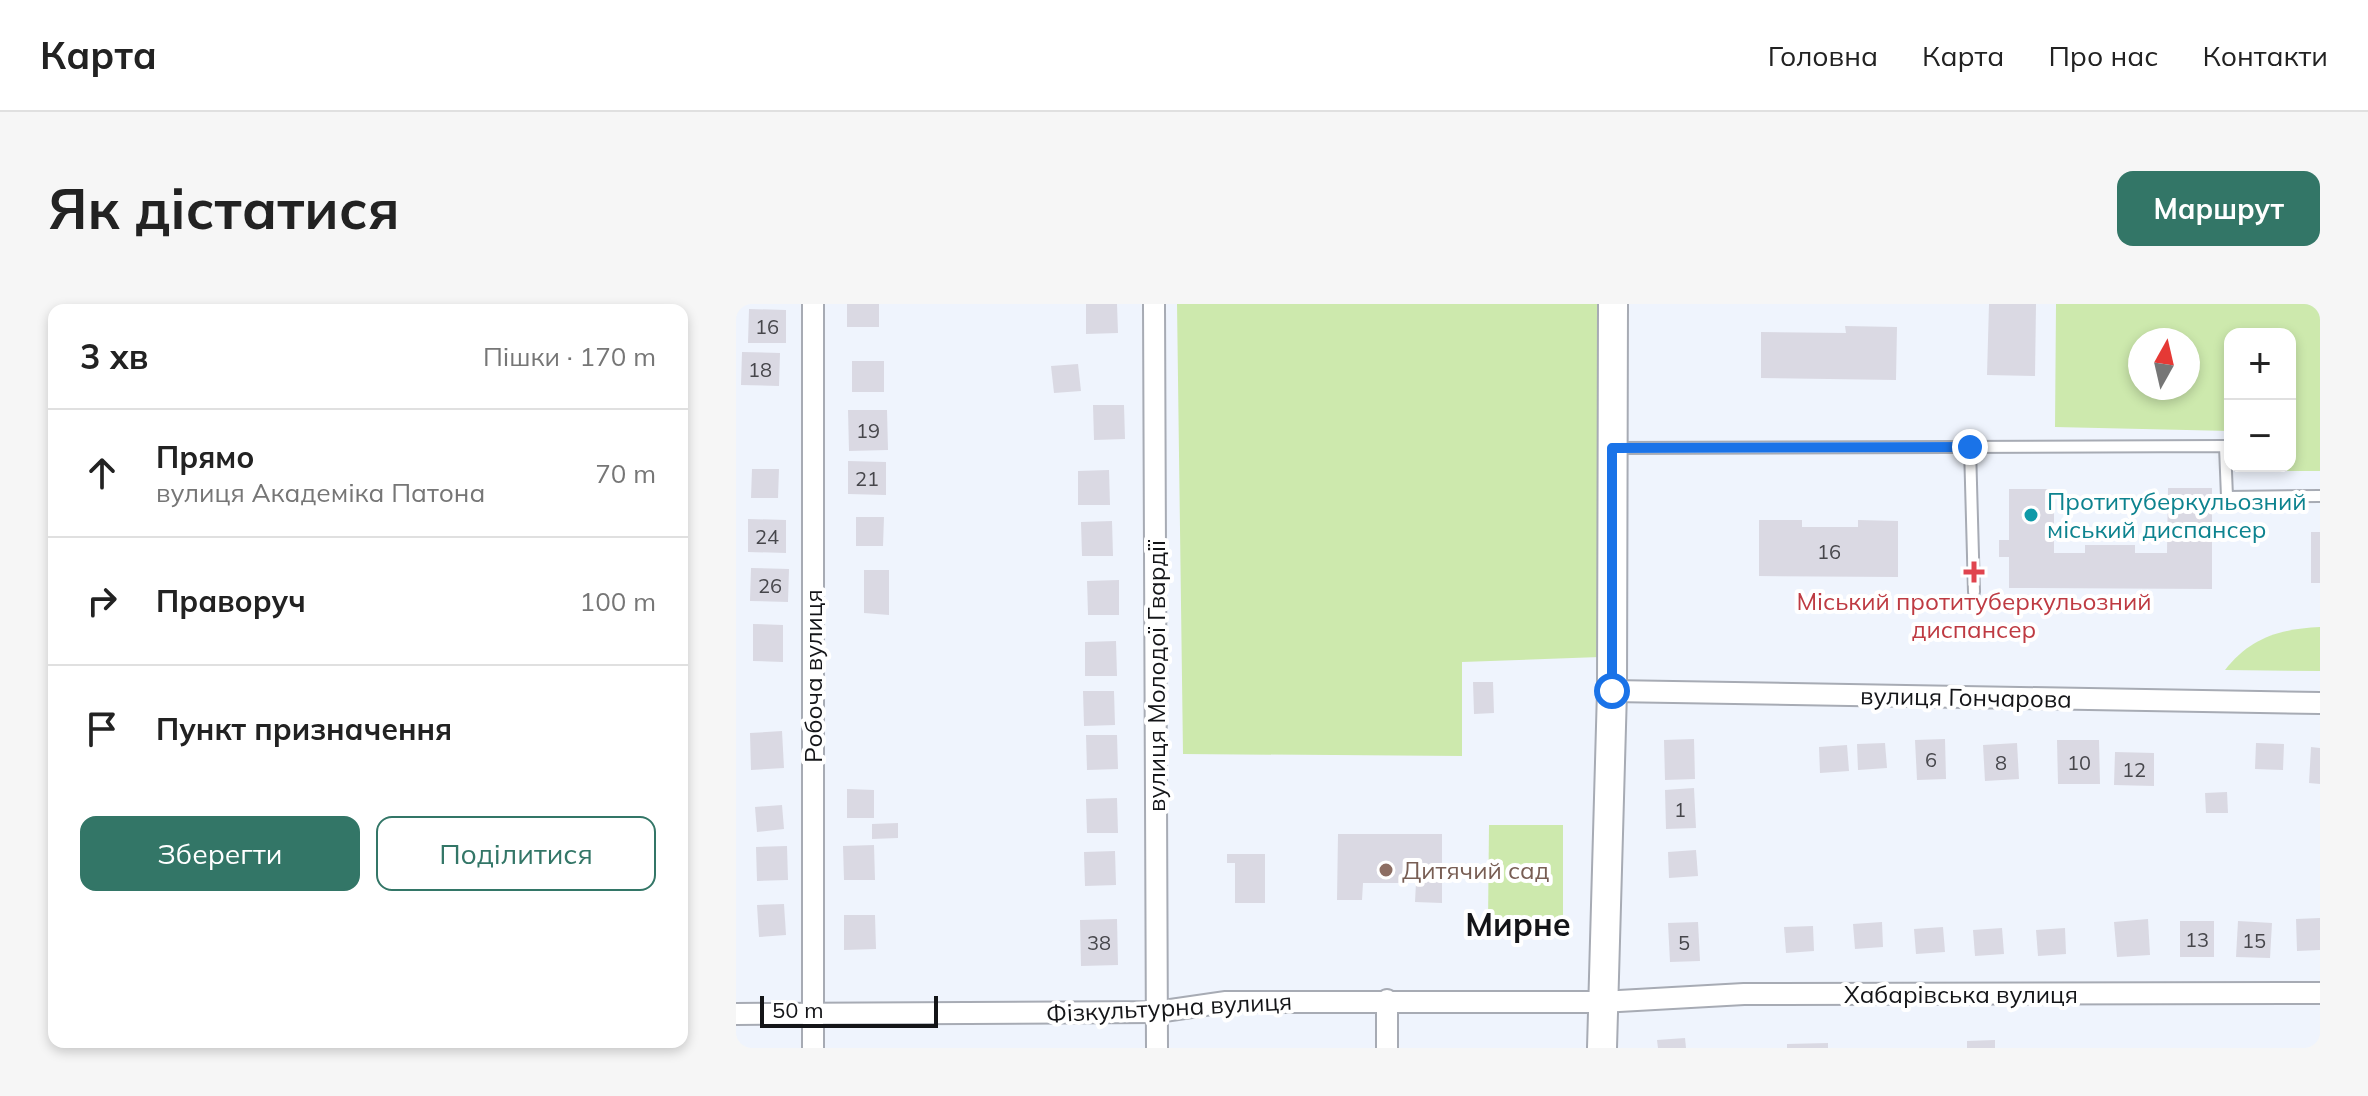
<!DOCTYPE html>
<html lang="uk">
<meta charset="utf-8">
<style>
:root{--surface:#fff;--page:#f6f6f6;--text:#222;--muted:#767676;--line:#e0e0e0;--accent:#337667}
body{margin:0;font-family:Mulish,sans-serif;background:var(--page);color:var(--text)}
.controls{position:absolute;right:24px;top:24px;display:grid;overflow:hidden;border-radius:16px;box-shadow:0 4px 12px #0003}
.controls button{width:72px;height:72px;display:grid;place-items:center;padding:0;border:0;border-bottom:2px solid var(--line);background:var(--surface);color:var(--text);font:40px sans-serif}
.compass{position:absolute;left:1392px;top:24px;width:72px;height:72px;border-radius:50%;background:var(--surface);box-shadow:0 4px 12px #0003;rotate:8deg}
.scale{position:absolute;left:24px;bottom:20px;width:178px;box-sizing:border-box;padding-left:8px;border:4px solid #141518;border-top:0;font-size:22px;line-height:28px;white-space:nowrap;color:#141518;-webkit-text-stroke:6px #fff;paint-order:stroke}
.stop{position:absolute;width:24px;height:24px;margin:-18px;border:6px solid #1a73e8;border-radius:50%;background:#fff}
.stop.end{background:#1a73e8;border-color:#fff;box-shadow:0 2px 8px #0008}
.list{margin:0;padding:0;list-style:none}
h2{display:flex;justify-content:space-between;align-items:center;height:104px;margin:0;padding:0 32px;font-size:34px}
h2 small{font-size:26px;font-weight:400;color:var(--muted)}
.list li{display:grid;grid-template-columns:52px 1fr auto;gap:24px;align-items:center;box-sizing:border-box;height:128px;padding:0 32px;border-top:2px solid var(--line)}
.list b{display:block;font-size:30px;white-space:nowrap}
.list p{margin:0;font-size:26px;white-space:nowrap;color:var(--muted)}
.list em{font-size:26px;font-style:normal;color:var(--muted)}
.actions{display:flex;gap:16px;padding:24px 32px}
.actions a{flex:1;padding:18px 0;border:2px solid var(--accent);border-radius:16px;text-align:center;font-size:28px;color:var(--accent)}
.actions .main{background:var(--accent);color:#fff}
.icon{flex:none;width:44px;height:44px;fill:none;stroke:currentColor;stroke-width:2;stroke-linecap:round;stroke-linejoin:round}
.map{position:relative;flex:none;width:1584px;height:744px;overflow:hidden;border-radius:16px}
header{display:flex;align-items:center;gap:48px;box-sizing:border-box;height:112px;padding:0 40px;background:var(--surface);border-bottom:2px solid var(--line)}
header strong{font-size:38px}
nav{display:flex;gap:44px;margin-inline-start:auto;font-size:28px}
.intro{display:flex;align-items:center;justify-content:space-between;box-sizing:border-box;height:192px;padding:0 48px}
h1{margin:0;font-size:56px}
.button{padding:20px 36px;border-radius:16px;background:var(--accent);color:#fff;font-size:28px;font-weight:700}
main{display:flex;gap:48px;padding:0 48px}
aside{flex:1;background:var(--surface);border-radius:16px;box-shadow:0 4px 12px #0003}
.map>svg:first-child{display:block}
</style>
<header>
<strong>Карта</strong>
<nav><a>Головна</a><a>Карта</a><a>Про нас</a><a>Контакти</a></nav>
</header>
<div class="intro"><h1>Як дістатися</h1><a class="button">Маршрут</a></div>
<main>
<aside>
<h2>3 хв<small>Пішки · 170 m</small></h2>
<ul class="list">
<li><svg class="icon" aria-label="ahead" viewBox="0 0 24 24"><path d="M12 20V5M6 11l6-6 6 6"/></svg><div><b>Прямо</b><p>вулиця Академіка Патона</p></div><em>70 m</em></li>
<li><svg class="icon" aria-label="right" viewBox="0 0 24 24"><path d="M7 20v-9h11M14 6l5 5-5 5"/></svg><div><b>Праворуч</b></div><em>100 m</em></li>
<li><svg class="icon" aria-label="arrive" viewBox="0 0 24 24"><path d="M6 21V4h12l-3 4 3 4H6"/></svg><div><b>Пункт призначення</b></div></li>
</ul>
<div class="actions"><a class="main">Зберегти</a><a>Поділитися</a></div>
</aside>
<div class="map">
<svg width="1584" height="744" viewBox="0 0 1584 744">
<rect width="100%" height="100%" fill="#eff4fd"/>
<!-- green -->
<g fill="#cde9ad" fill-rule="evenodd">
<path d="M441 0H868L864 353 726 358V452L447 450Z"/>
<path d="M1320 0H1584V167H1514V162H1554V30H1494V127L1319 123ZM1452 36V84H1404V36Z"/>
<path d="M1584 323V367L1489 366C1514 334 1543 325 1584 323Z"/>
<path d="M753 521H827V619H752Z"/>
</g>
<!-- building -->
<g fill="#dad9e3">
<rect x="111" y="0" width="32" height="23"/>
<path d="M350 0H381L382 29 350 30Z"/>
<path d="M1253 0H1300L1299 72 1251 71Z"/>
<path d="M13 5 50 6V39H12Z"/>
<path d="M1109 22 1161 23 1160 76 1025 74V28L1110 29Z"/>
<path d="M6 48 44 49 43 82 5 81Z"/>
<rect x="116" y="57" width="32" height="31"/>
<path d="M342 60 345 87 318 89 315 62Z"/>
<path d="M357 101H388L389 135 358 136Z"/>
<path d="M112 106H151L152 146 113 147Z"/>
<path d="M112 157 150 158V191L112 190Z"/>
<path d="M16 165H43L42 194H15Z"/>
<path d="M373 166 374 201H342V167Z"/>
<path d="M1432 184H1476V285L1273 284V253H1263V236H1273V185H1318V249H1349V241H1399V249H1431Z"/>
<path d="M120 213H148L147 242H120Z"/>
<path d="M12 215 50 216V249L12 248Z"/>
<path d="M1023 216H1066V223H1122V216L1162 217V273L1023 272Z"/>
<path d="M376 217 377 252H346L345 218Z"/>
<rect x="1575" y="228" width="9" height="51"/>
<path d="M15 264 53 265 52 298 14 297Z"/>
<path d="M128 266H153V311L128 309Z"/>
<path d="M383 276V311H352L351 277Z"/>
<path d="M17 320 47 321V358L17 357Z"/>
<path d="M380 337 381 372H349V338Z"/>
<path d="M737 378H757L758 409 738 410Z"/>
<path d="M347 387H378L379 421 348 422Z"/>
<path d="M46 427 48 464 15 466 14 429Z"/>
<path d="M350 431H381L382 465 351 466Z"/>
<path d="M958 435 959 475 929 476 928 436Z"/>
<path d="M1209 435 1210 475 1181 476 1179 436Z"/>
<path d="M1321 436H1363L1364 480H1322Z"/>
<path d="M1149 439 1151 464 1122 466 1121 440Z"/>
<path d="M1281 439 1283 475 1249 477 1247 441Z"/>
<path d="M1520 439 1548 440 1547 466 1519 465Z"/>
<path d="M1111 441 1113 467 1084 469 1083 443Z"/>
<path d="M1575 443 1584 444V480L1573 479Z"/>
<path d="M1379 448 1418 449V482L1378 481Z"/>
<path d="M958 484 960 524 930 525 929 486Z"/>
<path d="M111 485 138 486V514H111Z"/>
<path d="M1491 488 1492 509H1470L1469 489Z"/>
<path d="M381 494 382 529H351L350 495Z"/>
<path d="M46 501 48 525 21 528 19 503Z"/>
<path d="M162 519V534L136 535V520Z"/>
<path d="M602 530H706V599L679 598 680 579H627L626 596H601Z"/>
<path d="M138 541 139 576H108L107 542Z"/>
<path d="M51 542 52 576 21 577 20 543Z"/>
<path d="M960 546 962 572 933 574 932 548Z"/>
<path d="M379 547 380 581 349 582 348 548Z"/>
<path d="M491 550H529V599H499V559H491Z"/>
<path d="M48 600 50 631 23 633 21 601Z"/>
<path d="M108 611H139L140 645 108 646Z"/>
<path d="M1584 614V646L1561 647 1560 615Z"/>
<path d="M381 615 382 661 345 662 344 616Z"/>
<path d="M1412 615 1414 651 1381 653 1378 618Z"/>
<rect x="1444" y="617" width="34" height="36"/>
<path d="M1502 617 1536 619 1534 654 1500 653Z"/>
<path d="M962 618 964 657 934 658 932 619Z"/>
<path d="M1146 618 1147 643 1119 645 1117 620Z"/>
<path d="M1077 622 1078 647 1050 649 1048 623Z"/>
<path d="M1207 623 1209 648 1180 650 1178 625Z"/>
<path d="M1266 624 1268 650 1239 652 1237 626Z"/>
<path d="M1329 624 1330 650 1302 652 1300 626Z"/>
<path d="M949 734 950 744H922L921 736Z"/>
<path d="M1259 736V744H1231V737Z"/>
<path d="M1092 739V744H1051V740Z"/>
</g>
<g fill="none" stroke-linecap="round" stroke-linejoin="round">
<!-- lane casing -->
<g stroke="#a7abb4" stroke-width="14">
<g id="lane">
<path d="M1234 143 1238 288"/>
<path d="M880 144 1489 142 1491 193 1584 192"/>
</g>
</g>
<!-- street casing -->
<g stroke="#a7abb4" stroke-width="24">
<g id="street">
<path d="M418 0 421 744"/>
<path d="M876 387 1584 399"/>
<path d="M0 710 421 708 490 698H865L1008 690 1584 689"/>
<path d="M77 744V0"/>
<path d="M651 744V696"/>
</g>
</g>
<!-- secondary casing -->
<g stroke="#a7abb4" stroke-width="32">
<path id="secondary" d="M866 744 876 387 877 0"/>
</g>
<!-- lane -->
<use href="#lane" stroke="#fff" stroke-width="10"/>
<!-- street -->
<use href="#street" stroke="#fff" stroke-width="20"/>
<!-- secondary -->
<use href="#secondary" stroke="#fff" stroke-width="28"/>
</g>
<g fill="none" stroke-linecap="round" stroke-linejoin="round">
<!-- route -->
<path stroke="#1a73e8" stroke-width="10" d="M876 387V144L1234 143"/>
</g>
<!-- markers -->
<circle fill="#0f9aa8" stroke="#fff" stroke-width="3" cx="1295" cy="211" r="8"/>
<path fill="#e0444e" stroke="#fff" stroke-width="3" d="M1234 256h8v8h8v8h-8v8h-8v-8h-8v-8h8z"/>
<circle fill="#8d6e63" stroke="#fff" stroke-width="3" cx="650" cy="566" r="8"/>
<g text-anchor="middle" dominant-baseline="central" stroke-width="8" stroke-linejoin="round" paint-order="stroke">
<!-- number labels -->
<g font-size="20" fill="#46464b">
<text x="31" y="22">16</text>
<text x="24" y="65">18</text>
<text x="132" y="126">19</text>
<text x="131" y="174">21</text>
<text x="31" y="232">24</text>
<text x="1093" y="247">16</text>
<text x="34" y="281">26</text>
<text x="1195" y="455">6</text>
<text x="1265" y="458">8</text>
<text x="1343" y="458">10</text>
<text x="1398" y="465">12</text>
<text x="944" y="505">1</text>
<text x="1461" y="635">13</text>
<text x="1518" y="636">15</text>
<text x="363" y="638">38</text>
<text x="948" y="638">5</text>
</g>
<!-- culture labels -->
<g font-size="24" fill="#0d838f" stroke="#fff" text-anchor="start">
<text x="1311" y="197">Протитуберкульозний<tspan x="1311" dy="28">міський диспансер</tspan></text>
</g>
<!-- health labels -->
<g font-size="24" fill="#be3a42" stroke="#fff">
<text x="1238" y="297">Міський протитуберкульозний<tspan x="1238" dy="28">диспансер</tspan></text>
</g>
<!-- street labels -->
<g font-size="24" fill="#141518" stroke="#fff">
<text transform="translate(77 372) rotate(-90)">Робоча вулиця</text>
<text transform="translate(420 372) rotate(-90)">вулиця Молодої Гвардії</text>
<text transform="translate(1230 393) rotate(1)">вулиця Гончарова</text>
<text x="1225" y="690">Хабарівська вулиця</text>
<text transform="translate(433 703) rotate(-3)">Фізкультурна вулиця</text>
</g>
<!-- education labels -->
<g font-size="24" fill="#785e54" stroke="#fff" text-anchor="start">
<text x="666" y="566">Дитячий сад</text>
</g>
<!-- district labels -->
<g font-size="32" font-weight="bold" fill="#141518" stroke="#fff">
<text x="782" y="620">Мирне</text>
</g>
</g>
</svg>
<div class="controls">
<button>+</button>
<button>−</button>
</div>
<svg class="compass" viewBox="-18 -18 36 36"><path d="M0-13l5 13h-10z" fill="#e53935"/><path d="M0 13l5-13h-10z" fill="#767676"/></svg>
<div class="scale">50 m</div>
<div class="stop" style="left:876px;top:387px"></div>
<div class="stop end" style="left:1234px;top:143px"></div>
</div>
</main>
